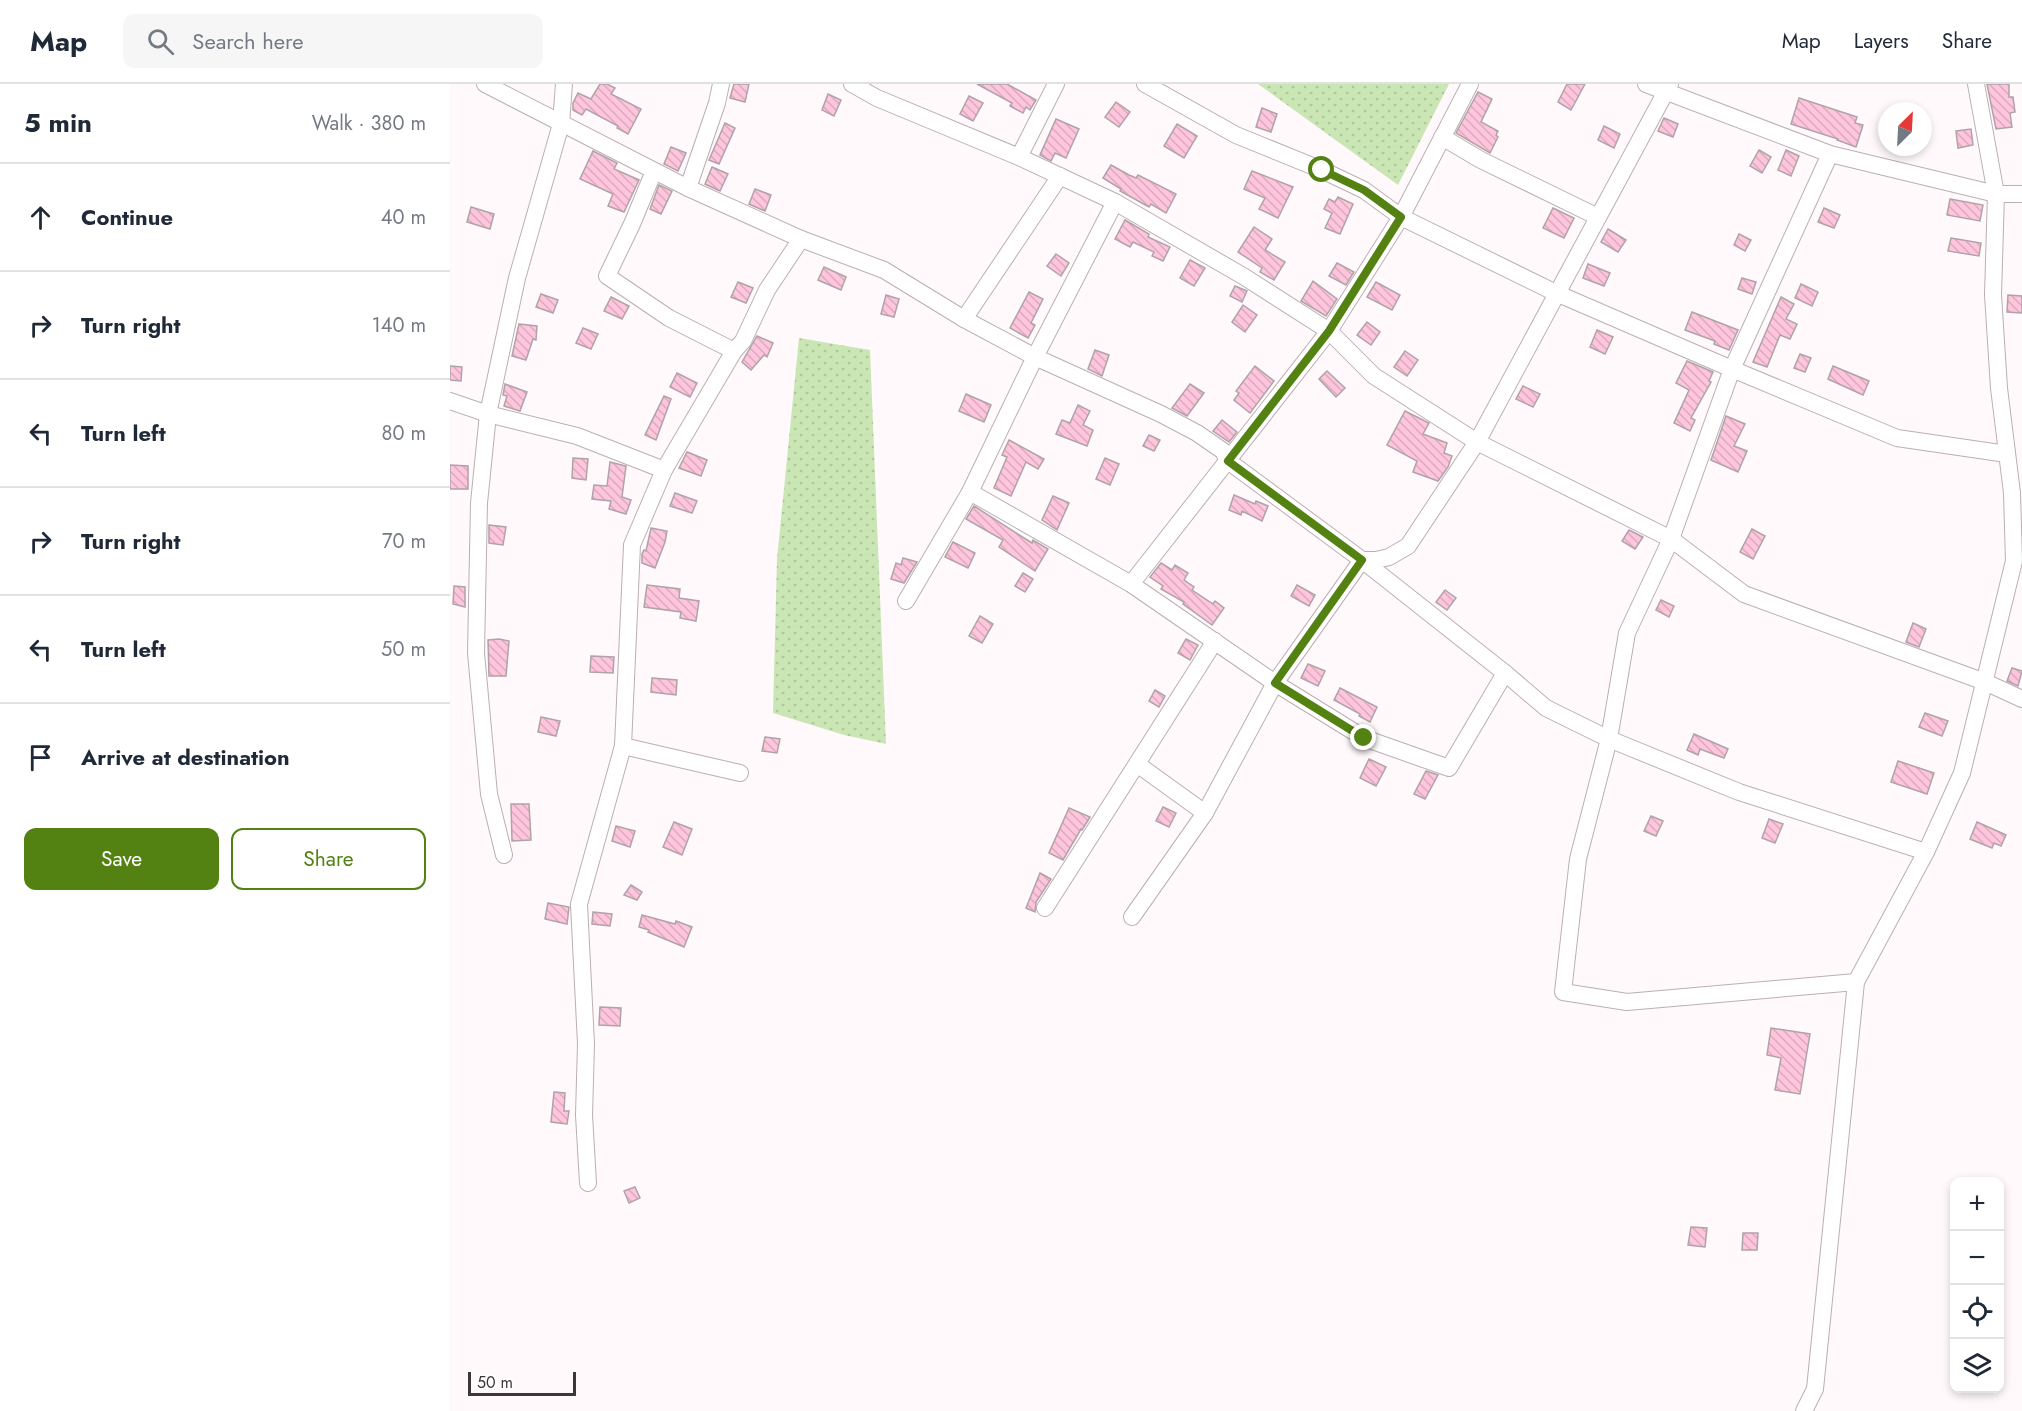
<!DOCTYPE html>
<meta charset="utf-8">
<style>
:root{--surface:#fff;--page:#f6f6f7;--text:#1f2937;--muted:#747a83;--line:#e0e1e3;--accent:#538212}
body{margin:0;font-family:Jost,sans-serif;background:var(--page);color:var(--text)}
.controls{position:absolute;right:18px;bottom:18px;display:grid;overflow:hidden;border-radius:12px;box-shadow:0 3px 9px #0003}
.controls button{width:54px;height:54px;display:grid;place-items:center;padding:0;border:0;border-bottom:2px solid var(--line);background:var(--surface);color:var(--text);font:30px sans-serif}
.compass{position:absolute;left:1428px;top:18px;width:54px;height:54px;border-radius:50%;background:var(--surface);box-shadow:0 3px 9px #0003;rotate:24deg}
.scale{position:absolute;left:18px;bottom:15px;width:108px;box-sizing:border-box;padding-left:6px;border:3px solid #3c3739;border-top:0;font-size:16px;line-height:21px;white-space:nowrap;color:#3c3739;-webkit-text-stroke:4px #fff;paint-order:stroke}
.stop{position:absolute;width:18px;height:18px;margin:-14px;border:4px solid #538212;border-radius:50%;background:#fff}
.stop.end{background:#538212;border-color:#fff;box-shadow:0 2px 6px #0008}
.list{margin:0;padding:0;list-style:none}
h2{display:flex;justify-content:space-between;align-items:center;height:78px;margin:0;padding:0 24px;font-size:26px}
h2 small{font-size:20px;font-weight:400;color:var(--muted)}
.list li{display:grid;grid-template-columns:39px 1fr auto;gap:18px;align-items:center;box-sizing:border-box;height:108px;padding:0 24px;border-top:2px solid var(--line)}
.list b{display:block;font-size:22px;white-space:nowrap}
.list em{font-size:20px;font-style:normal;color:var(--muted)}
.actions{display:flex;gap:12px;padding:18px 24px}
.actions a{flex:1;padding:14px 0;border:2px solid var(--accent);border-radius:12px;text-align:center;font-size:21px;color:var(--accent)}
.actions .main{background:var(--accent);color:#fff}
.icon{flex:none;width:33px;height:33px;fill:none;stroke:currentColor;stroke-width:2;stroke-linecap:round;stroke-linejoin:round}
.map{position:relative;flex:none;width:1572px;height:1327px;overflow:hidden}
header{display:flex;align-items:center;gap:36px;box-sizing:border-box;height:84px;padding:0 30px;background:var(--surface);border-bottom:2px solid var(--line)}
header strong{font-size:28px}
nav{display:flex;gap:33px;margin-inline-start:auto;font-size:21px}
.search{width:420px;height:54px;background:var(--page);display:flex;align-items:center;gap:15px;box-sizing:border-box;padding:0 21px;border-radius:12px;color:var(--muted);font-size:22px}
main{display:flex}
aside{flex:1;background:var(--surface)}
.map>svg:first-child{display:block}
</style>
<header>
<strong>Map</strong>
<div class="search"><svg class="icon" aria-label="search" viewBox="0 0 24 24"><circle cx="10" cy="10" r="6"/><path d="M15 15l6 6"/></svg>Search here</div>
<nav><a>Map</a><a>Layers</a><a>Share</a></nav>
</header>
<main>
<aside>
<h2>5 min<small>Walk · 380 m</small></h2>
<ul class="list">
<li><svg class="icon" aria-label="ahead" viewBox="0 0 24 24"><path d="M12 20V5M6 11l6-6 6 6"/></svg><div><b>Continue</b></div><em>40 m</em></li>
<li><svg class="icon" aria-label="right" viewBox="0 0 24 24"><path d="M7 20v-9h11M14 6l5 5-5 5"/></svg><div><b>Turn right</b></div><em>140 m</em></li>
<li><svg class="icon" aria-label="left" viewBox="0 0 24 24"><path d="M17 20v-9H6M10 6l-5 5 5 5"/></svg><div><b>Turn left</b></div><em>80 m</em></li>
<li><svg class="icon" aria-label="right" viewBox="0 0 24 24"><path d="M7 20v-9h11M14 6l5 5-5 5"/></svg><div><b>Turn right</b></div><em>70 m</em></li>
<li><svg class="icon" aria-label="left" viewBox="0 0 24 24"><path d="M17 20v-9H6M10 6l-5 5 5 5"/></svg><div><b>Turn left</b></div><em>50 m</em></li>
<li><svg class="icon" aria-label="arrive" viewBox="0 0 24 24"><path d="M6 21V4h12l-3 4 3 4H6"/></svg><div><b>Arrive at destination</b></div></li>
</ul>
<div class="actions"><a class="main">Save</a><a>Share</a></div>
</aside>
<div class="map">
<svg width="1572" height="1327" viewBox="0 0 1572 1327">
<defs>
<pattern id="grass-dots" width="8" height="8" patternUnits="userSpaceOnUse" patternTransform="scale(1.5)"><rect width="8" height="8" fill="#cbe6b5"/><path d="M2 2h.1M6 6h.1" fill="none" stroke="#afc69c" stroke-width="1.8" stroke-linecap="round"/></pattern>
<pattern id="building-back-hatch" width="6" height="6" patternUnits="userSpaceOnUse" patternTransform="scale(1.5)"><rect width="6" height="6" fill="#ffc5dc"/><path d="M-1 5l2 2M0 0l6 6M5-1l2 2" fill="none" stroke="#dbaabe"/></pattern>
</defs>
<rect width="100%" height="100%" fill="#fff9fb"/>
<!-- grass -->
<g fill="url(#grass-dots)">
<path d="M808 0H999L948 101Z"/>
<path d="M349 254 420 266 436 660 394 651 323 629 327 475Z"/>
</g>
<!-- building -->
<g fill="url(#building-back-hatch)" stroke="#afa3a8" stroke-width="1.5">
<path d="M150 0H157L165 4 161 10 191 25 178 50 167 44 168 42 136 25 132 31 123 26V19L128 9 141 15Z"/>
<path d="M284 0H299L295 18 280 14Z"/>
<path d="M527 0H557L586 16 580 26 576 23 573 29 560 22 562 19Z"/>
<path d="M1117 0H1135L1121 26 1108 18Z"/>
<path d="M1537 0H1559V13H1563L1565 28 1560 29 1562 43 1546 45Z"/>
<path d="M1028 8 1042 15 1031 38 1048 47 1046 51 1048 53 1040 69 1006 49Z"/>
<path d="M378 10 391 16 384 32 372 26Z"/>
<path d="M519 12 533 19 523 37 510 30Z"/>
<path d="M1349 14 1407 33 1405 39 1413 41 1406 63 1387 56 1388 55 1341 40Z"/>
<path d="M666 18 680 28 669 43 655 33Z"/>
<path d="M812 24 827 30 821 48 806 43Z"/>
<path d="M1214 34 1228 40 1223 53 1208 47Z"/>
<path d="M606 35 629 45 616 74 605 69 601 77 590 71Z"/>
<path d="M275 39 285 44 269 80 259 76Z"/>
<path d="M727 40 747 52 734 74 714 62Z"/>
<path d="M1154 42 1170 50 1164 64 1148 56Z"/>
<path d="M1521 45 1523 61 1508 64 1506 47Z"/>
<path d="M221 63 236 69 228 87 214 80Z"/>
<path d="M1309 66 1321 73 1312 89 1300 82Z"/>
<path d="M1336 66 1349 72 1341 92 1328 86Z"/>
<path d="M143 67 167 79 164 85 189 96 174 128 158 122 163 110 130 95Z"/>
<path d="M661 81 679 91 686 94 688 91 726 110 716 129 701 120 699 123 670 107 671 105 653 94Z"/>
<path d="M262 83 278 90 270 107 255 100Z"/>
<path d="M802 87 843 103 828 134 809 125 815 114 794 105Z"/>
<path d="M209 101 222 107 211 130 200 125Z"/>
<path d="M305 105 321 111 315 127 299 120Z"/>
<path d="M888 113 903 120 890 150 875 144 882 129 874 125 879 115 885 118Z"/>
<path d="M1500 115 1533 121 1530 137 1497 131Z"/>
<path d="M21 123 44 130 40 145 17 138Z"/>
<path d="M1103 124 1124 134 1114 154 1093 144Z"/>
<path d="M1374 124 1390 131 1384 144 1368 138Z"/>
<path d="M675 136 699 150 698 153 720 163 713 177 702 172 704 168 683 158 680 163 665 155Z"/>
<path d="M804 143 822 155 815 166 835 178 824 196 810 188 812 184 788 168Z"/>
<path d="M1158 145 1176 156 1168 168 1151 158Z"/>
<path d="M1289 150 1301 156 1295 167 1284 161Z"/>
<path d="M1501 154 1531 159 1529 172 1498 167Z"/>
<path d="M606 170 619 179 611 192 597 182Z"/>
<path d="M740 176 755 184 744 202 730 194Z"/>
<path d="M887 179 904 188 896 201 879 192Z"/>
<path d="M1138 180 1160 189 1154 202 1133 194Z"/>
<path d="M374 183 396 193 391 206 368 196Z"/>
<path d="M1292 194 1306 198 1302 210 1288 205Z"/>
<path d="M863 197 887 215 876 232 851 217Z"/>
<path d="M288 198 303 204 296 219 281 213Z"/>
<path d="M926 198 950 211 942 226 917 213Z"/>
<path d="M1351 200 1368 208 1362 222 1345 214Z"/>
<path d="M785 202 797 207 792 218 780 212Z"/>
<path d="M579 208 593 215 581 239 585 241 578 254 560 244Z"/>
<path d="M91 210 108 216 103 229 86 223Z"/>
<path d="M436 211 449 215 444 233 431 230Z"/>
<path d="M1558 211 1572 212V229L1557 228Z"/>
<path d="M161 213 179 222 172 235 154 227Z"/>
<path d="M1331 213 1344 220 1336 235 1347 240 1340 255 1330 251 1317 283 1303 278Z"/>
<path d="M793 221 807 231 795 248 782 238Z"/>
<path d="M1242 228 1288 246 1279 266 1264 260 1265 257 1235 246Z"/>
<path d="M917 238 930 248 921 261 907 251Z"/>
<path d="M69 240 87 242 86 256 83 255 76 276 62 272Z"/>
<path d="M133 244 148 250 141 265 126 259Z"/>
<path d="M1147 246 1163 253 1155 270 1140 263Z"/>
<path d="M307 252 323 259 317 273 314 271 301 286 292 278Z"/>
<path d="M645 266 659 271 652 292 638 285Z"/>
<path d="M955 267 968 276 957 292 944 283Z"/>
<path d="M1350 270 1361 274 1355 288 1344 284Z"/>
<path d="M1237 277 1263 288 1259 297 1261 298 1241 334 1245 336 1240 347 1224 339 1239 306 1226 299Z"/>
<path d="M0 282 12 283 11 297 0 296Z"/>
<path d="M805 282 824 297 800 329 784 316 789 309 786 307Z"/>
<path d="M1383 282 1419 297 1413 311 1378 295Z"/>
<path d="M877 287 895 304 886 313 869 295Z"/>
<path d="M227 289 247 299 240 313 220 303Z"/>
<path d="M55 300 77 308 70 327 54 322 57 312 53 311Z"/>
<path d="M740 300 754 309 737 332 722 324Z"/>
<path d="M1073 302 1090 310 1083 323 1066 315Z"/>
<path d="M516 310 541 321 534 338 509 327Z"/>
<path d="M214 312 221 315 206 356 195 351Z"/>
<path d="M628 321 640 327 633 341 643 346 637 362 606 350 612 336 620 339Z"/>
<path d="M955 327 979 339 973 350 997 359 994 369 1002 372 998 383 988 397 963 388 967 377 937 361Z"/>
<path d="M1276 332 1295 340 1284 362 1297 367 1288 388 1261 376Z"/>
<path d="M772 336 787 348 779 358 763 347Z"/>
<path d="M699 351 710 356 704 367 693 362Z"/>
<path d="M559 356 594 375 588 385 576 378 561 412 544 404 557 373 552 371Z"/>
<path d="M237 368 257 376 251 392 229 384Z"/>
<path d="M123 374 138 375 136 396 122 394Z"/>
<path d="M655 374 669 380 660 401 646 395Z"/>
<path d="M160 378 176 382 172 413 181 416 176 430 159 425 161 417 142 415 144 401 157 402Z"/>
<path d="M0 381 18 382V405H0Z"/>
<path d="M225 409 247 417 242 429 220 422Z"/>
<path d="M784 411 805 420 806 417 818 422 812 437 792 427 791 431 779 426Z"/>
<path d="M603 412 619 419 607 446 592 436Z"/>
<path d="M524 422 582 459 583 456 598 465 585 487 549 463 553 456 516 435Z"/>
<path d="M39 441 56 443 53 461 39 459Z"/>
<path d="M201 444 217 447 215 458 205 484 192 479V470L194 466 196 467Z"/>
<path d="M1302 445 1315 452 1303 475 1290 468Z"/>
<path d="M1179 446 1193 453 1185 465 1172 457Z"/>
<path d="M503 458 525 469 518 484 495 473Z"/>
<path d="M453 474 467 478 454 499 441 495 446 479 451 481Z"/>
<path d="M711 479 722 486 725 481 738 489 734 496 744 503 742 506 763 520 765 517 774 524 762 541 733 520 734 518 711 505 713 502 700 493Z"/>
<path d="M573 489 583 495 575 508 565 502Z"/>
<path d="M197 501 230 505 229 514 249 517 246 537 230 534 231 528 194 523Z"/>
<path d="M847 501 865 511 859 522 841 512Z"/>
<path d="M4 502 15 503V523L3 520Z"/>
<path d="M995 506 1006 514 997 526 986 518Z"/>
<path d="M1211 516 1224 522 1219 533 1206 526Z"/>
<path d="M530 532 543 540 532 559 519 552Z"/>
<path d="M1463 539 1476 545 1469 563 1456 558Z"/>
<path d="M49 555 59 557 56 592H39L38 556Z"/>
<path d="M736 555 748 561 740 576 728 569Z"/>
<path d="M141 572 164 573 163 589 140 588Z"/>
<path d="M858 580 875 587 868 602 851 594Z"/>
<path d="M1562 584 1572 587 1568 602 1557 597Z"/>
<path d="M202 594 227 596 226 611 201 608Z"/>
<path d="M890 604 927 623 920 638 909 632 910 630 884 616Z"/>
<path d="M705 606 715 612 709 623 699 617Z"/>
<path d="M1475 629 1498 637 1492 652 1469 643Z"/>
<path d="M91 633 110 637 106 652 88 648Z"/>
<path d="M1244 650 1278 665 1274 674 1250 665 1248 671 1237 666Z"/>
<path d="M315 653 330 655 327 669 312 667Z"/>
<path d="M919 675 936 683 926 702 910 694Z"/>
<path d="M1448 677 1484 689 1477 710 1441 698Z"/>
<path d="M976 687 988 691 975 715 964 710Z"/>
<path d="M61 720H79L81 756 62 757Z"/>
<path d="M713 723 726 729 719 743 706 737Z"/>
<path d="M619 724 640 733 632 746 631 745 613 776 599 769Z"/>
<path d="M1201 732 1213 737 1206 752 1194 747Z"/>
<path d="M1319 735 1333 740 1325 759 1312 754Z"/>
<path d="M224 738 242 745 232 771 213 763Z"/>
<path d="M1527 738 1556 751 1551 762 1544 759 1542 764 1520 755Z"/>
<path d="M166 742 185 747 180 763 162 757Z"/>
<path d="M590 789 601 795 586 818 585 828 576 824Z"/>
<path d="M181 801 192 808 187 816 174 811Z"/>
<path d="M98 819 119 823 117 840 95 835Z"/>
<path d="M143 828 162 830 160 842 142 840Z"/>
<path d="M192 831 225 840 226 837 242 843 234 863 198 848 199 846 189 843Z"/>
<path d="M150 923 171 924 170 942 149 941Z"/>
<path d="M1321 944 1360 950 1350 1010 1325 1006 1331 974 1317 971Z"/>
<path d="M104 1008 115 1009 114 1027H119L117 1040 101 1038Z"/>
<path d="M185 1103 190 1114 179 1119 174 1107Z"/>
<path d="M1241 1143 1257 1144 1255 1163 1238 1161Z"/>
<path d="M1293 1149H1308L1307 1166H1292Z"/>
</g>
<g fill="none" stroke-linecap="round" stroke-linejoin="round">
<!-- street casing -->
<g stroke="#bbafb4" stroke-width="18">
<g id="street">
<path d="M35 0 238 104 351 155 434 186 514 235 585 273 711 330 747 349 773 367 778 377 912 476 1055 589 1096 624 1159 655 1289 708 1476 768"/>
<path d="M402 0 427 14 569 73 665 118 793 192 879 247 924 292 1027 358 1221 455 1294 510 1535 598 1572 615"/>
<path d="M695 0 786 51 872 86 914 106 951 133 1106 209 1282 285 1447 354 1557 370"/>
<path d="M1196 0 1380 70 1546 110H1572"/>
<path d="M992 53 1031 76 1148 133"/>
<path d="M1380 70 1282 285 1221 455 1177 549 1159 655 1128 775 1113 908 1177 918 1406 898"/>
<path d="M569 73 606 0"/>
<path d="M204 87 182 140 157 192 219 234 284 267"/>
<path d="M238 104 267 19 271 0"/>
<path d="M514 235 610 92"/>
<path d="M0 317 38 330 127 352 214 386"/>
<path d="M520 408 681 500 825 599 914 654 999 684 1055 589"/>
<path d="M681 500 879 247 951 133 1020 0"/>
<path d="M456 517 520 408 585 273 665 118"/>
<path d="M173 662 290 689"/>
<path d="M687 680 755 729"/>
<path d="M54 771 39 710 26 569 29 419 38 330 67 194 111 40 114 0"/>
<path d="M595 824 765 557"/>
<path d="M682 833 755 729 825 599 912 476H926L939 473 958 462 1027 358 1220 0"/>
<path d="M138 1099 134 1031 136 960 129 820 173 662 182 461 214 386 284 267 293 257 317 206 351 155"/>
<path d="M1354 1327 1365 1305 1406 898 1476 768 1512 689 1564 477 1562 409 1549 304 1543 211 1546 110 1526 0"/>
</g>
</g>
<!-- street -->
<use href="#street" stroke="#fff" stroke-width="16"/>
</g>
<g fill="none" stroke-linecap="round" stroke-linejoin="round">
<!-- route -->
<path stroke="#538212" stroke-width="8" d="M872 86 914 106 951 133 879 247 778 377 912 476 825 599 914 654"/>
</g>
</svg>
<div class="controls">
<button>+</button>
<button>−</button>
<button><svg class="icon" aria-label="locate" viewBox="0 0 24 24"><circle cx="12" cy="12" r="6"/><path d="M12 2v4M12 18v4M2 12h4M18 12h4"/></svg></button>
<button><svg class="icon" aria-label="layers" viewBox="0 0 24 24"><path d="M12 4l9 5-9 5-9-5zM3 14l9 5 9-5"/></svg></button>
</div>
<svg class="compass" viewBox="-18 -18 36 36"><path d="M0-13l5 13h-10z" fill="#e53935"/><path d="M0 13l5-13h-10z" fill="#747a83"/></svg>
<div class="scale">50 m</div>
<div class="stop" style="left:872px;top:86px"></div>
<div class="stop end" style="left:914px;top:654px"></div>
</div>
</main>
